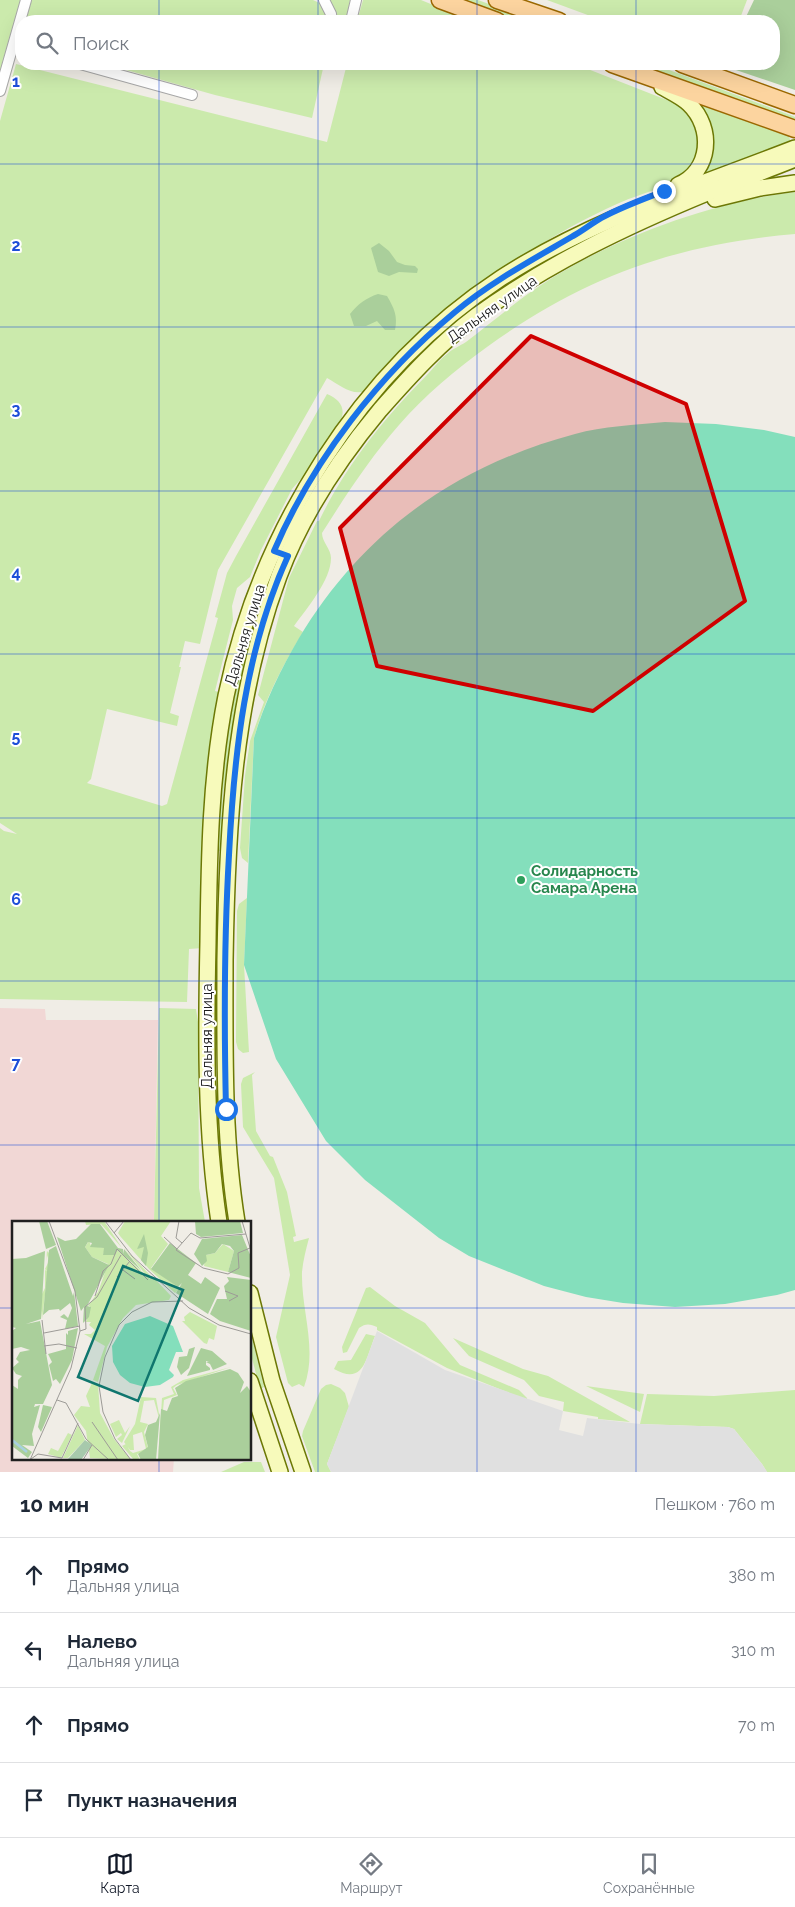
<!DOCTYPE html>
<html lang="ru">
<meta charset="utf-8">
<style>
:root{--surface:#fff;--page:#f2f2f3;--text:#1f2937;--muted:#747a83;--line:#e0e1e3;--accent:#111827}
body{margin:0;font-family:Raleway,sans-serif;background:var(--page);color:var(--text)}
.stop{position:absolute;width:15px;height:15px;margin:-11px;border:4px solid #1a73e8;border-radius:50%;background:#fff}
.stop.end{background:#1a73e8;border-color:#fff;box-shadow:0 1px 5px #0008}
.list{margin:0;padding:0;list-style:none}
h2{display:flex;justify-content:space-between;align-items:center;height:65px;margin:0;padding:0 20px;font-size:21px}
h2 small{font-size:16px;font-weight:400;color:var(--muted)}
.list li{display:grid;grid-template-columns:32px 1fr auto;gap:15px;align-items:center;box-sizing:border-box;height:75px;padding:0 20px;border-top:1px solid var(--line)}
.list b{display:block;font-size:19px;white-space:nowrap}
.list p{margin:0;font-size:16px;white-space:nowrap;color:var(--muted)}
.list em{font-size:16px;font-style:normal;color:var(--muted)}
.icon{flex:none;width:28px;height:28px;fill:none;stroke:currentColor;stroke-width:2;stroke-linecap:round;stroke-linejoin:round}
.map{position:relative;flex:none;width:795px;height:1472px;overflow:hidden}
.search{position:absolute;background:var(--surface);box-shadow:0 5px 20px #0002;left:15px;right:15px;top:15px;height:55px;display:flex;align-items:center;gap:12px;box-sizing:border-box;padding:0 18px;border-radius:20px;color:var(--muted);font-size:19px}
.sheet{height:365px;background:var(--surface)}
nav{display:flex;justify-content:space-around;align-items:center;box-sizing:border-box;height:70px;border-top:1px solid var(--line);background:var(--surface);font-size:14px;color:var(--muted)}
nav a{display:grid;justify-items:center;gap:2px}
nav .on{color:var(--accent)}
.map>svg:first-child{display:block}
</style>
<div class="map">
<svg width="795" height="1472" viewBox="0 0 795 1472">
<rect width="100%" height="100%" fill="#f0ede6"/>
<!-- commercial -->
<path fill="#f1d7d5" d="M0 1008 45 1009 46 1020H158L154 1222H14V1458H174L173 1472H0Z"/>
<!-- grass -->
<g fill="#cbeaac">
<path d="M0 0H313L326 6 323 0H350L347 21H21V38L11 35 0 72Z"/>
<path d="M363 0H421L472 21H357Z"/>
<path d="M457 0H478L535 21H515Z"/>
<path d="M547 0H747L739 21H604Z"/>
<path d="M16 64 327 142 347 64H575L677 104C695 119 707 146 690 167 676 186 645 192 624 201 616 204 608 208 600 212 571 226 541 243 515 262 498 275 482 290 466 304 433 333 400 362 366 391 351 396 340 385 327 378L218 570 200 644 185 641 179 667H181L170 713 179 716 177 726 107 709 91 779 87 783 162 806 167 804 218 618 215 617 227 573 236 556 327 394C339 399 346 407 341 420L307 472 292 489 261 550 250 577 237 588 232 606 233 620 215 691 222 693 203 948 189 949 187 1002 0 999V828L4 831 17 834 0 823V121Z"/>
<path d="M105 64H324L312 118 215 95Z"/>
<path d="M630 64H653L793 116 795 117V123Z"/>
<path d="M698 102 788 134 791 142 709 176 703 170Z"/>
<path d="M795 192V234C677 244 583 277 487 347 455 370 425 395 399 425 370 458 346 495 322 533 322 542 331 549 331 558 331 580 307 608 294 626L303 632C283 665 264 700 254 738L248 863 242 858 240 848 245 776 250 741 264 702 258 695 289 578 317 521H319C345 467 384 418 426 376 433 369 439 360 447 354 452 349 460 346 466 342 491 323 515 302 541 285 613 238 711 202 795 192Z"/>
<path d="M274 564 279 566 236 712 223 794 221 851H215C219 795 224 740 235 684 243 643 260 603 274 564Z"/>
<path d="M247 898 244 965 249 1052 243 1053 238 1049 236 1042 237 911 239 904Z"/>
<path d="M213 912 219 913 217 1045H210Z"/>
<path d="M159 1008 196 1009 198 1022 199 1188 205 1222H154Z"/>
<path d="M255 1072 252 1075 256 1131 270 1156 273 1157 287 1192 296 1236 293 1237 294 1242 309 1238C306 1249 303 1261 302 1272 301 1311 318 1349 304 1387L299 1384 292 1387 288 1383 276 1337 290 1275 274 1178 243 1127 241 1084 243 1078Z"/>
<path d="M211 1090 217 1091 221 1166 229 1222H223Z"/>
<path d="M370 1287 395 1306 425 1323 460 1365 519 1390 527 1398V1400L447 1368 377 1330V1327C370 1324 366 1323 359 1328L347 1352 343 1353 342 1347 366 1288Z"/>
<path d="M250 1330 264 1387 260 1389 250 1351Z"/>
<path d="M366 1334 375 1336C366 1358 364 1386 334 1369L338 1361 351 1360Z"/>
<path d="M453 1338 523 1369 548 1376 630 1422 598 1419V1417L563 1411 564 1402 539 1396 524 1380 469 1356Z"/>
<path d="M331 1384 340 1388 345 1393 349 1407 327 1464 331 1472H315L302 1436 303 1431 321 1389 326 1385Z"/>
<path d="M586 1386 644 1394 640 1412Z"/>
<path d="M795 1390V1472H767L762 1464 734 1429 728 1427 640 1424 647 1394 714 1396Z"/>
<path d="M244 1462H261L265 1472H221Z"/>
</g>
<!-- forest -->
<g fill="#aacf9b">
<path d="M754 0H795V90L730 68 731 64H774V21H744Z"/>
<path d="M379 243 389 251 397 262 405 265 415 266 418 269 417 273 399 272 389 276 378 272 371 248Z"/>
<path d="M378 294 387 296C394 308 398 316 395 330H385L377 321 366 326H354L350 314C358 304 366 298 378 294Z"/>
</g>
<!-- pitch -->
<path fill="#84dfbc" d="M665 422 716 424 764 430 795 437V1290L777 1295 725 1304 675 1307 623 1303 586 1297 544 1286 469 1256 439 1238 365 1180 326 1141 276 1059 244 965 254 738C264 703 281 669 299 638 363 532 455 466 575 434 603 426 635 425 665 422Z"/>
<!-- parking -->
<path fill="#e0e0e0" d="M377 1331 445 1370 563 1411 559 1430 583 1436 587 1418 640 1424 728 1427 734 1429 762 1464 767 1472H331L327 1464Z"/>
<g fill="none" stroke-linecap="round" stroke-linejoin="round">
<!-- minor casing -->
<g stroke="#a7a7a7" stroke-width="12">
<g id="minor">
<path d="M324 0 331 14 332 21"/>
<path d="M351 21 356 0"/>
<path d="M80 64 192 95"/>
<path d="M0 91 26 0"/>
</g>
</g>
<!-- secondary casing -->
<g stroke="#6c7805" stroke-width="18">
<g id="secondary">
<path d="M662 87C671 92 682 97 689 104 714 128 711 171 678 185"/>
<path d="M715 199 760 188 795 183"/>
<path d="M219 1222C205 1129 206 1036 208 942 209 860 210 777 226 696 260 532 359 371 501 278 592 219 695 187 795 148"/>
<path d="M237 1222C223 1135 225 1048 225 960 227 831 233 699 279 576 302 515 339 459 380 410 410 376 440 343 476 316 547 264 627 226 707 193 736 181 766 171 795 159"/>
<path d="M250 1293 272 1381 303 1472"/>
<path d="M250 1381 280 1472"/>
</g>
</g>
<!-- primary casing -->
<g stroke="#9b6800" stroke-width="19">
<g id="primary">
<path d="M440 0 497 21"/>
<path d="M497 0 559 21"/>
<path d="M612 64 795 129"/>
<path d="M682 64 795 105"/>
</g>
</g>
<!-- minor -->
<use href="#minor" stroke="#fff" stroke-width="10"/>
<!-- secondary -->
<use href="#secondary" stroke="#f7fabb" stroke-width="15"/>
<!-- primary -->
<use href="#primary" stroke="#fcd49f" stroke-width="16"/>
</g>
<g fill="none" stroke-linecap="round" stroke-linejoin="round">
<!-- route -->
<path stroke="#1a73e8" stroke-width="6" d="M226 1109C224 1024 224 940 229 855 234 754 245 650 288 556L274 551C313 460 379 375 455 312 491 282 532 260 573 236 584 230 593 222 605 216 624 206 644 199 664 191"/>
</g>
<!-- marked area -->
<path fill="#cf0000" fill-opacity="0.2" stroke="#cf0000" stroke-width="4" stroke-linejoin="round" d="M531 336 686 404 745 601 593 711 377 666 340 528Z"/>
<!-- grid -->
<path fill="none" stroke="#1d4ed8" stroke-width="1" stroke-opacity="0.55" d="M159 0V21M318 0V21M477 0V21M636 0V21M159 64V1222M318 64V1472M477 64V1472M636 64V1472M0 164H795M0 327H795M0 491H795M0 654H795M0 818H795M0 981H795M0 1145H795M0 1308H14M250 1308H795M159 1458V1472"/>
<!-- markers -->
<circle fill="#2e9e5b" stroke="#fff" stroke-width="2" cx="521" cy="880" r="5"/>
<g text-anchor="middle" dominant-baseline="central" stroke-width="4" stroke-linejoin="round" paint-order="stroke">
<!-- street labels -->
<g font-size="15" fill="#202020" stroke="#fff">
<text transform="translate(492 309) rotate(-35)">Дальняя улица</text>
<text transform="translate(245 635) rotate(-73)">Дальняя улица</text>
<text transform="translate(207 1036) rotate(-90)">Дальняя улица</text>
</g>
<!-- leisure labels -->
<g font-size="15" font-weight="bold" fill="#27864d" stroke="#fff" text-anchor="start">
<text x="531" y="871">Солидарность<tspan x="531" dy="17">Самара Арена</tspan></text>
</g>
</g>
<!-- overview -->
<g transform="translate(12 1221)">
<rect width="239" height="239" fill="#f0ede6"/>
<path d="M73 0H92L110 27 89 3 74 4ZM113 0H159L149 15 156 23 139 47 168 67 163 72 137 48 108 15 106 12ZM77 20 79 25 93 27 91 34 105 29 134 54 112 27 138 54 137 58 141 56 159 75 157 79 124 84 111 97 95 126 86 161 81 159 93 125 72 113H79L83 109 77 104 79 101H74L78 85H76L86 71 96 43 80 36 73 26ZM211 23 222 30 216 51 192 45 194 34 203 32ZM35 30 37 32V42L30 98 28 77 33 67V49L35 50 33 48 37 40 35 34 34 41ZM178 91 205 105 202 119 197 117 195 123 192 122 170 100H173L172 96ZM219 146 165 164 161 167 165 174 152 179 146 239 150 177 162 173 159 166 171 159ZM80 162 86 163 88 192 102 218 119 239 78 237 74 210 62 194 69 185 78 186 74 175ZM129 176 144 177 147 193V197L142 179 132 180 128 201 136 203 132 211 136 227 130 232 125 233 128 239H122L110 225 114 223 118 230 121 232 134 228 130 211 121 214 122 229H118L112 221 123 203ZM107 199 113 212 118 205 110 222 105 218 110 214 109 212 104 216 98 203ZM66 204 73 219 56 237H51ZM56 212 60 214 49 237 36 233 39 227 46 230Z" fill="#cbeaac"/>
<path d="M27 0H35L44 24 34 28ZM183 0H228L231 12 189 16 184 13ZM79 3H88L106 27 111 28V33L112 28 129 49 105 29 103 34H91L92 27 78 26 80 22 76 21 73 26 80 36 97 44 75 85 79 86 77 96 71 102 72 86 69 90 45 16 53 20 64 18ZM132 13 136 32 134 45 129 39 132 26 125 28ZM230 14 239 36V57L216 51 222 30 218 25 210 23 203 32 194 34 195 40 190 45 182 33 190 18ZM158 22 184 42 176 54 189 63 193 56 208 67 196 93 164 72 170 62 166 66 139 48ZM44 25 61 75 62 71 66 105 53 108 55 99 48 96 52 93 56 97 60 87 58 82 48 90 47 88 37 89 31 94 37 29ZM33 30 29 98 14 103 28 100 40 164 31 183H23L22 186 28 184 20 213 22 225 10 224 20 231 16 237 0 225V164L6 168V159L10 155 4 153 0 147 7 141 4 138 8 131 18 129 9 126 0 128V110L4 107 0 106V38L14 37ZM215 56 239 59V110L208 100 198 93 205 78H215L212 65 217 60ZM66 107 60 139 48 163 44 158 41 160 37 144 40 141 36 133 54 128V112L56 114V110ZM183 126 177 147 169 154 165 146 167 136 175 135 177 128ZM189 127 200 130 215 143 201 149 198 143 194 141 197 140H194V144L198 147V149L175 155ZM218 148 226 152 232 161 228 172 235 165 239 171V239H146L149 188 155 190 160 177 166 175 163 167 174 160ZM31 184 40 186 29 211 26 206ZM148 192 144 239H129L126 233 136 226 133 214 136 204 144 201Z" fill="#aacf9b"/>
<path d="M73 219 80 224 69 239 56 238Z" fill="#a7c9ac"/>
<path d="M138 95 161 105 171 131H164L157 149 162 154 161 156 148 164 133 166 118 162 108 154 101 141 100 125 113 103Z" fill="#84dfbc"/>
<path fill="none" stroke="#a7d1de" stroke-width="2.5" d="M0 219 15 231"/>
<path fill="none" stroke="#9d9b97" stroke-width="1" d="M93 0 120 35 177 87 207 104 239 113M167 0 164 17 170 22M230 0 239 30M102 12 112 0M234 13 188 17 179 12 164 29 191 47 216 53 227 47 226 32 238 27M152 16 165 28M111 49 123 58M105 56 118 40M213 70 226 75 217 80M83 75 91 50 99 43 105 28 136 59M30 99 34 133M68 110 74 108 73 86 85 76 109 34M32 112 68 105M32 125 47 123 65 127M45 179 54 182 74 218 97 239M80 201 106 239M19 238 26 233 50 237 66 202M18 239 59 147 68 110 63 70 37 0M71 239 80 224M119 239 103 218 91 191 87 165 93 136 107 104 120 91 140 81 171 80"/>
<path fill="#0f766e" fill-opacity="0.15" stroke="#0f766e" stroke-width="2.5" d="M111 45 171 69 126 180 66 156Z"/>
<rect width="239" height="239" fill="none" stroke="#202020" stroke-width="2.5"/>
</g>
<g font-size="16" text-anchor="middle" font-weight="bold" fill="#1d4ed8" stroke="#fff" stroke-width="4" stroke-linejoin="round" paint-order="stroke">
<text x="16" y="87">1</text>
<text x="16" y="251">2</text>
<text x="16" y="415">3</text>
<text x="16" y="578">4</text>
<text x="16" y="742">5</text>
<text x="16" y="905">6</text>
<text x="16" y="1069">7</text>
</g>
</svg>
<div class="stop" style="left:226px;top:1109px"></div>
<div class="stop end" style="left:664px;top:191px"></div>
<div class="search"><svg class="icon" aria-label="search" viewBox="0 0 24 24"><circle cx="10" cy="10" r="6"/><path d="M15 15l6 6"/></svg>Поиск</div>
</div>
<section class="sheet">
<h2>10 мин<small>Пешком · 760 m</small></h2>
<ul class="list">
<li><svg class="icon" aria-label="ahead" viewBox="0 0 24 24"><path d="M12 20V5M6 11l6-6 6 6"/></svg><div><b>Прямо</b><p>Дальняя улица</p></div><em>380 m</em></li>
<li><svg class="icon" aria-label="left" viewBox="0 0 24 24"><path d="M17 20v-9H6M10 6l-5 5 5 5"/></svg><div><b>Налево</b><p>Дальняя улица</p></div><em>310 m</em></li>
<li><svg class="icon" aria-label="ahead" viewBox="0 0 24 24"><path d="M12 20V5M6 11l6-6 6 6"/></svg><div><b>Прямо</b></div><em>70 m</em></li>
<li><svg class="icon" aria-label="arrive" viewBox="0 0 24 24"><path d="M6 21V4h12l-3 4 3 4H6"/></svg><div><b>Пункт назначения</b></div></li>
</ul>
</section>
<nav>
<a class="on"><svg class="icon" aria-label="map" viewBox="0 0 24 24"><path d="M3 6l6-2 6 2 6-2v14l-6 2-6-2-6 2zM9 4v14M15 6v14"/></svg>Карта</a>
<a><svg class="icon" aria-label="directions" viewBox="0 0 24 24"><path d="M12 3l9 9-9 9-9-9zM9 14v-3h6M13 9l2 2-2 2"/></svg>Маршрут</a>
<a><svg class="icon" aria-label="saved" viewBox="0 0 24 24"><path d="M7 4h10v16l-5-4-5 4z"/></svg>Сохранённые</a>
</nav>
